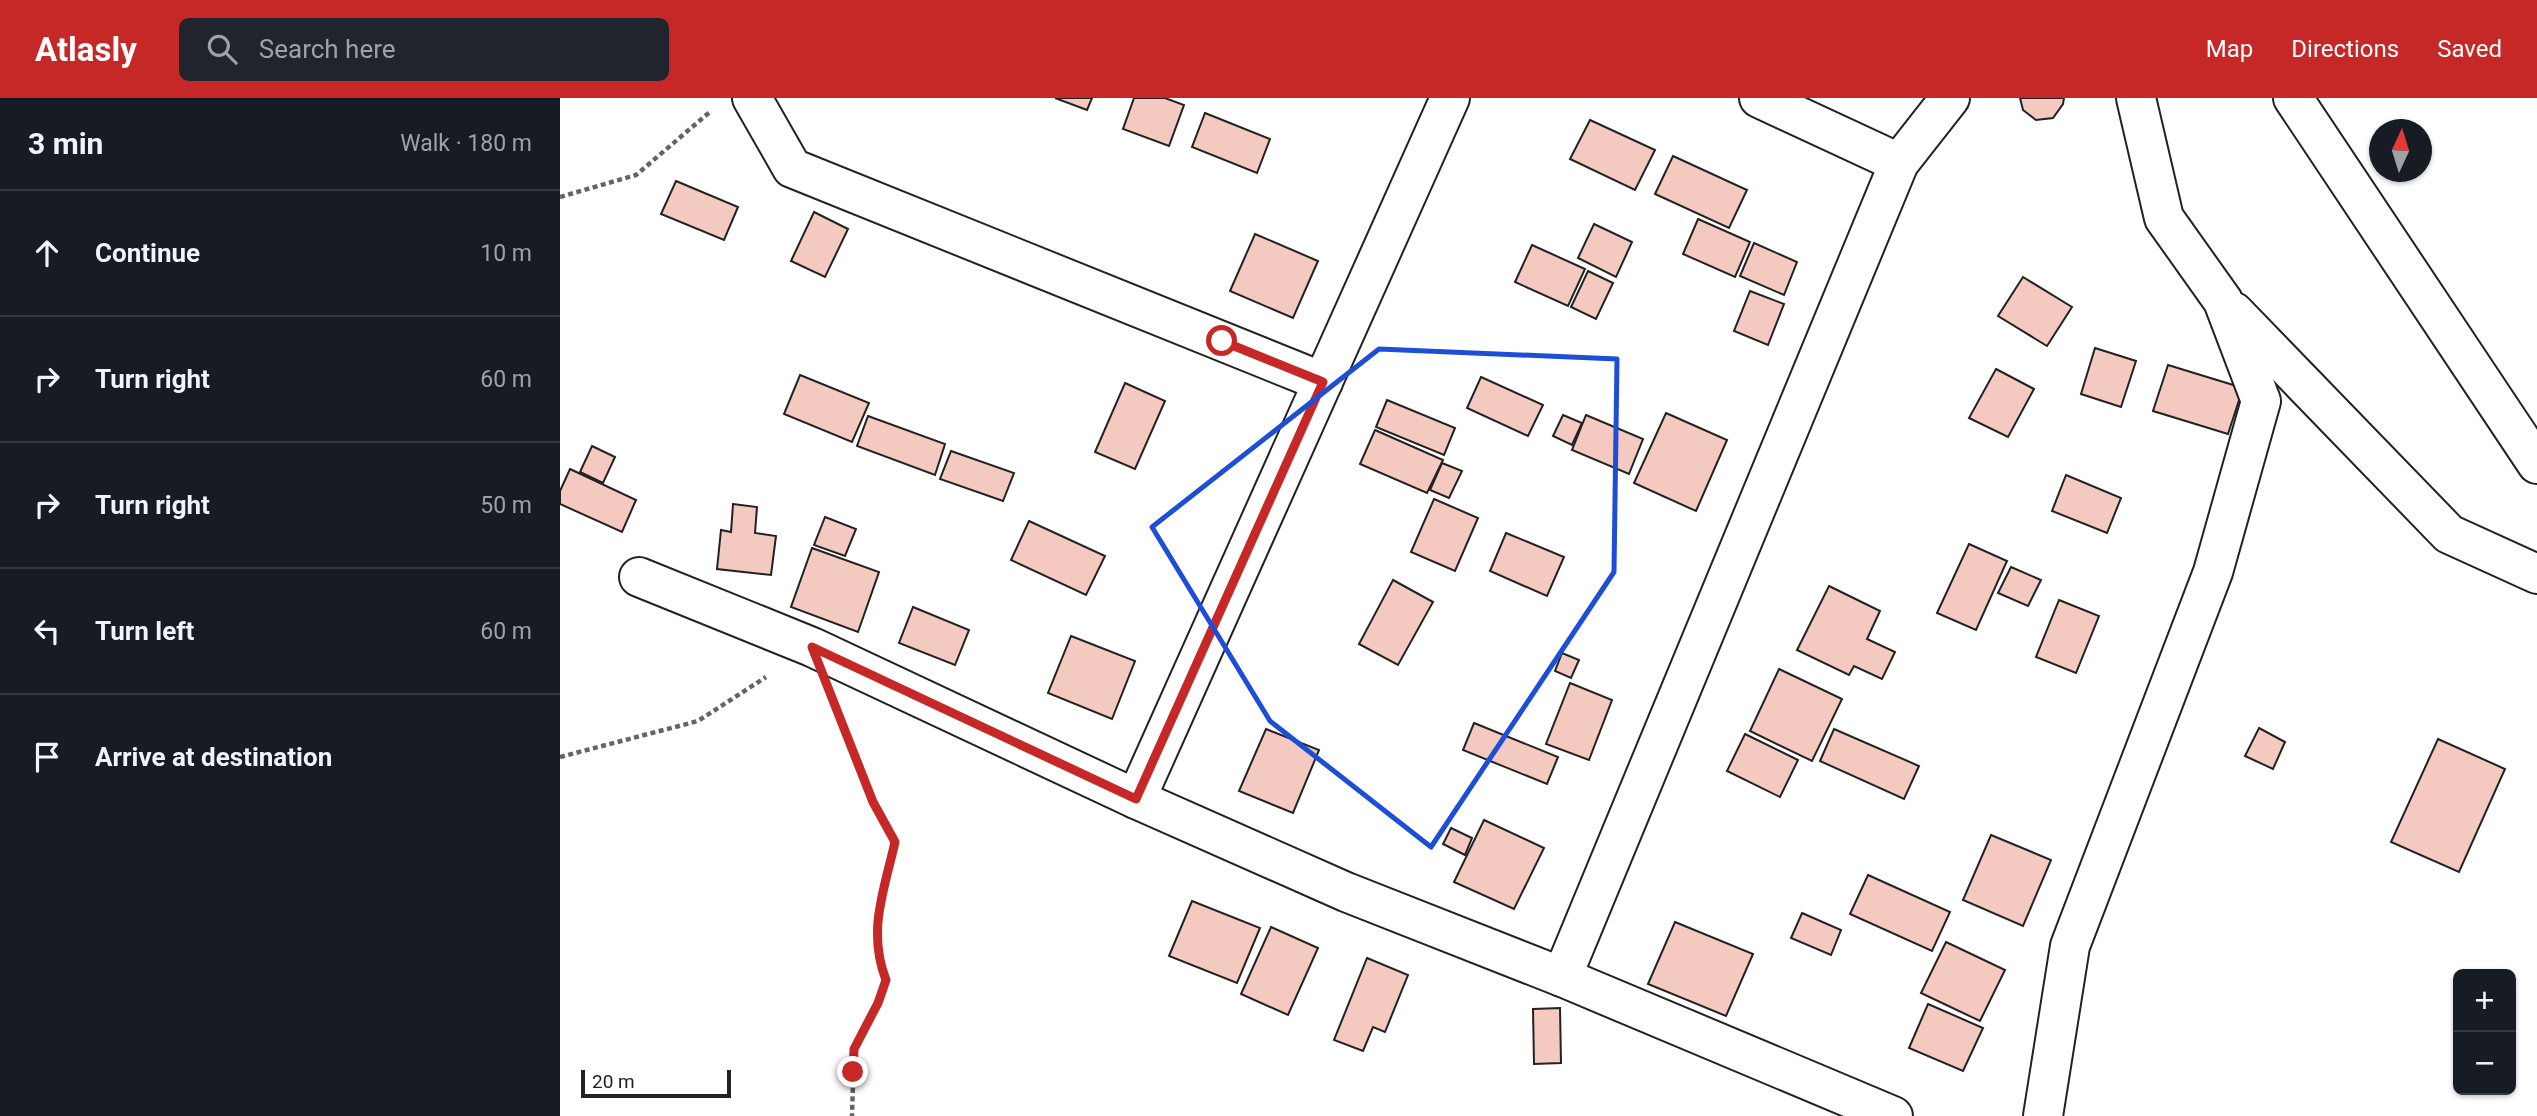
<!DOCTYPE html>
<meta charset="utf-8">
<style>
:root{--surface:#171b24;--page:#20242c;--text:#f1f3f6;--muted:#9ea1a6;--line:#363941;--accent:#c62828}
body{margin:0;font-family:Roboto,sans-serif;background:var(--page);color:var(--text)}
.controls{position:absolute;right:21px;bottom:21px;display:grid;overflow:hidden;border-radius:10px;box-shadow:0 2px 5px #0004}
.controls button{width:63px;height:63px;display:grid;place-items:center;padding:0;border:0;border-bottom:2px solid var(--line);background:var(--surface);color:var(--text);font:35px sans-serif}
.compass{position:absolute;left:1809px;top:21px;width:63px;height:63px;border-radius:50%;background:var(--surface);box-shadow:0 2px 5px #0004;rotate:4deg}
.scale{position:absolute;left:21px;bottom:18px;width:150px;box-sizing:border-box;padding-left:7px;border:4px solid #222;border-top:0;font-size:19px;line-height:24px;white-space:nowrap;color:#222;-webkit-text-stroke:5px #fff;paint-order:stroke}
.stop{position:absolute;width:21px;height:21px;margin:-16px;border:5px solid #c62828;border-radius:50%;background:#fff}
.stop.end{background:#c62828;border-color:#fff;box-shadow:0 2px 7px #0008}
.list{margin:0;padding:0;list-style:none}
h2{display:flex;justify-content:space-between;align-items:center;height:91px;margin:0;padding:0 28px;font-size:30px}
h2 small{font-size:23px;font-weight:400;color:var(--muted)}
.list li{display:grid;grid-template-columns:46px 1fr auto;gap:21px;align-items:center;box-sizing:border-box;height:126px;padding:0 28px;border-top:2px solid var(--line)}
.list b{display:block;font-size:26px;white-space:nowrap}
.list em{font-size:23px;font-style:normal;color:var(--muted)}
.icon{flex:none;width:38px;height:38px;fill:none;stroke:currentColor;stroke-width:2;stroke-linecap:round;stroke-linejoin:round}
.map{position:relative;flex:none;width:1977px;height:1018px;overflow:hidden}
header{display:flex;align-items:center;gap:42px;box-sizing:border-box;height:98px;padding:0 35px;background:var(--accent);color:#fff}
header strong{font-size:33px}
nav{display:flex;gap:38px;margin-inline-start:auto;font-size:24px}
.search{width:490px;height:63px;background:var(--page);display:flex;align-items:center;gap:18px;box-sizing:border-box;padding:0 24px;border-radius:10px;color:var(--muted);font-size:26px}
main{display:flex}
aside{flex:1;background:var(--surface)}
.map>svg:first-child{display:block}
</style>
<header>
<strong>Atlasly</strong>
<div class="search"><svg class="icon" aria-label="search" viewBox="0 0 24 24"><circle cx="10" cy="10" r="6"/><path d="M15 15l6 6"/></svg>Search here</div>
<nav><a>Map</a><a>Directions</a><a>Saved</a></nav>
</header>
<main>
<aside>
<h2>3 min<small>Walk · 180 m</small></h2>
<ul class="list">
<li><svg class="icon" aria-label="ahead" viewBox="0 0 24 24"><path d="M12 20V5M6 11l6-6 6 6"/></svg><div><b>Continue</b></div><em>10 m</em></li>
<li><svg class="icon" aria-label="right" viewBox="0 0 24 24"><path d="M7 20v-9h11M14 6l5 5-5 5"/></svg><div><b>Turn right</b></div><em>60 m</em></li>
<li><svg class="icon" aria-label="right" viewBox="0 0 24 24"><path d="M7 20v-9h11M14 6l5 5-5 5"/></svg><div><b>Turn right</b></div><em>50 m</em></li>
<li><svg class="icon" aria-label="left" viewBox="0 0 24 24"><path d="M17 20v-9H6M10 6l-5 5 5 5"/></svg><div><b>Turn left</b></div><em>60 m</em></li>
<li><svg class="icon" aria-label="arrive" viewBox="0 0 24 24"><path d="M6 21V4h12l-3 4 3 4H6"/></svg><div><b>Arrive at destination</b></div></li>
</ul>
</aside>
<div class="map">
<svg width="1977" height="1018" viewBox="0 0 1977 1018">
<rect width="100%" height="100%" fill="#fff"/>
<!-- building -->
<g fill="#f3c9c0" stroke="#222" stroke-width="2">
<path d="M495 0H532L527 12Z"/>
<path d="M574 0H605L624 7 609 48 563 31Z"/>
<path d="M1460 0H1504L1503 6 1493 20 1476 22 1463 12Z"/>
<path d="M645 15 710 41 697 75 632 49Z"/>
<path d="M1030 22 1095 52 1075 92 1010 61Z"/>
<path d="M1113 58 1187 92 1169 130 1095 96Z"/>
<path d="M116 83 178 109 164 142 101 116Z"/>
<path d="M254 114 288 131 265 179 231 163Z"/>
<path d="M1138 121 1190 144 1175 179 1123 156Z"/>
<path d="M1034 126 1072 144 1056 179 1018 160Z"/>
<path d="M695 136 758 163 733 220 670 193Z"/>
<path d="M1194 145 1237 164 1224 197 1180 178Z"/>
<path d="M972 147 1025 171 1008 208 955 184Z"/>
<path d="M1028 173 1053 185 1036 221 1011 209Z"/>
<path d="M1463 179 1512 209 1487 248 1438 218Z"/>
<path d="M1190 193 1224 206 1208 247 1174 233Z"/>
<path d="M1535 250 1576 263 1561 309 1521 296Z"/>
<path d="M1608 267 1683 290 1668 336 1593 313Z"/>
<path d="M1436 271 1474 291 1448 339 1409 320Z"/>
<path d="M240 277 309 305 292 344 224 316Z"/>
<path d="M921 279 983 307 968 338 907 310Z"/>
<path d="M565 285 605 303 575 371 535 354Z"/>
<path d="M827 302 895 330 884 357 816 329Z"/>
<path d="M1106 315 1167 342 1136 413 1074 385Z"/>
<path d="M1003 317 1022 325 1012 347 993 338Z"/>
<path d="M1026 317 1083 341 1069 376 1012 352Z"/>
<path d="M308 318 385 346 375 377 297 348Z"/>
<path d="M815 332 883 362 867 395 800 366Z"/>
<path d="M32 348 55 359 43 385 20 374Z"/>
<path d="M391 353 454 375 443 403 380 381Z"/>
<path d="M882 365 902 373 889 400 870 392Z"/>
<path d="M10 371 76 402 62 434 0 406V393Z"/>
<path d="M1506 377 1561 400 1547 435 1492 413Z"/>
<path d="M874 401 918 420 895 473 851 454Z"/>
<path d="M173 406 197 409 195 435 216 438 211 477 157 471 161 432 171 434Z"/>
<path d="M265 419 296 431 285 458 254 447Z"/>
<path d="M469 423 545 458 526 497 451 462Z"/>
<path d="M946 435 1004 459 987 498 930 473Z"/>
<path d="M1409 446 1447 463 1416 532 1377 515Z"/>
<path d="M252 450 319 474 298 534 231 509Z"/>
<path d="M1451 469 1481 482 1468 508 1438 495Z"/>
<path d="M833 482 873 504 838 567 799 546Z"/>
<path d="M1269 488 1320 513 1307 541 1335 554 1322 581 1294 568 1289 577 1237 552Z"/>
<path d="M1499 502 1539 518 1516 575 1476 559Z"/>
<path d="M353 509 409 532 395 567 339 545Z"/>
<path d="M511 538 575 563 552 621 488 595Z"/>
<path d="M1002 555 1019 562 1011 580 995 573Z"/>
<path d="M1219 571 1282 601 1252 663 1190 633Z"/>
<path d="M1010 585 1052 602 1029 662 986 646Z"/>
<path d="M914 625 998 659 987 686 903 652Z"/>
<path d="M1699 630 1725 644 1713 671 1685 658Z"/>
<path d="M706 631 759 652 733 715 679 693Z"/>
<path d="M1274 631 1359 668 1344 701 1260 663Z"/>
<path d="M1185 636 1238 662 1220 699 1167 673Z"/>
<path d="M1878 641 1945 671 1899 774 1831 744Z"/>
<path d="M924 722 984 750 954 811 894 784Z"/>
<path d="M891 730 912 740 905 757 883 746Z"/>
<path d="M1431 737 1491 762 1463 828 1403 802Z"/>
<path d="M1308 777 1390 814 1372 853 1290 816Z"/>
<path d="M632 803 700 830 677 885 609 858Z"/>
<path d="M1242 815 1281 832 1271 857 1231 840Z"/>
<path d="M1115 824 1193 856 1166 918 1088 886Z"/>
<path d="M711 829 758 850 728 917 681 896Z"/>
<path d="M1386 844 1445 872 1420 923 1361 895Z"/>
<path d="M807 860 848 877 825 934 813 929 803 953 774 942Z"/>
<path d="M1368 906 1423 930 1403 973 1349 950Z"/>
<path d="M1000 910 1001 965 974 966 973 911Z"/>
</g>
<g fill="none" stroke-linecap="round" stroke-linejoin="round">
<!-- street casing -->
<g stroke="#222" stroke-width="42">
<g id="street">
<path d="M192 0 232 70 763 284"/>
<path d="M1199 0 1339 65"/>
<path d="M1733 0 1977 366"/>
<path d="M1674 214 1889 436 1977 476"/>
<path d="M79 479 252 549 576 701 786 794 1002 879 1333 1018"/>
<path d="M576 701 890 0"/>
<path d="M1002 879 1339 65 1390 0"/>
<path d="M1483 1018 1510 848 1653 474 1701 303 1663 203 1604 120 1576 0"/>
</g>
</g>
<!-- path -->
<g stroke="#646464" stroke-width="4.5" stroke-dasharray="5 3.5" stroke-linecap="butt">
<path d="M0 99 76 77 151 13"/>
<path d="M277 613 313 704 335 744C324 793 307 833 326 882L318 905 294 951 292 1018"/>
<path d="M0 659 138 623 206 579"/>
</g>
<!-- street -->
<use href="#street" stroke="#fff" stroke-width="38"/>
</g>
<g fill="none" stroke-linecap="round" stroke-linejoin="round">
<!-- route -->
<path stroke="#c62828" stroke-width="9" d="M293 974 294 951 318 905 326 882C307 833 324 793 335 744L313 704 252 549 576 701 763 284 662 243"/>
</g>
<!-- marked area -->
<path fill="none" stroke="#1d4ed8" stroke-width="5" stroke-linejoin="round" d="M819 251 1057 261 1054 474 871 749 710 623 592 429Z"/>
</svg>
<div class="controls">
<button>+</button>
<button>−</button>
</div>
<svg class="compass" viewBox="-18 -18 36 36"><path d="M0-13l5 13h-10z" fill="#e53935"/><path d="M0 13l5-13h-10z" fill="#9ea1a6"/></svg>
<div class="scale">20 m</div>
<div class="stop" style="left:662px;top:243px"></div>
<div class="stop end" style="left:293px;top:974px"></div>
</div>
</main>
